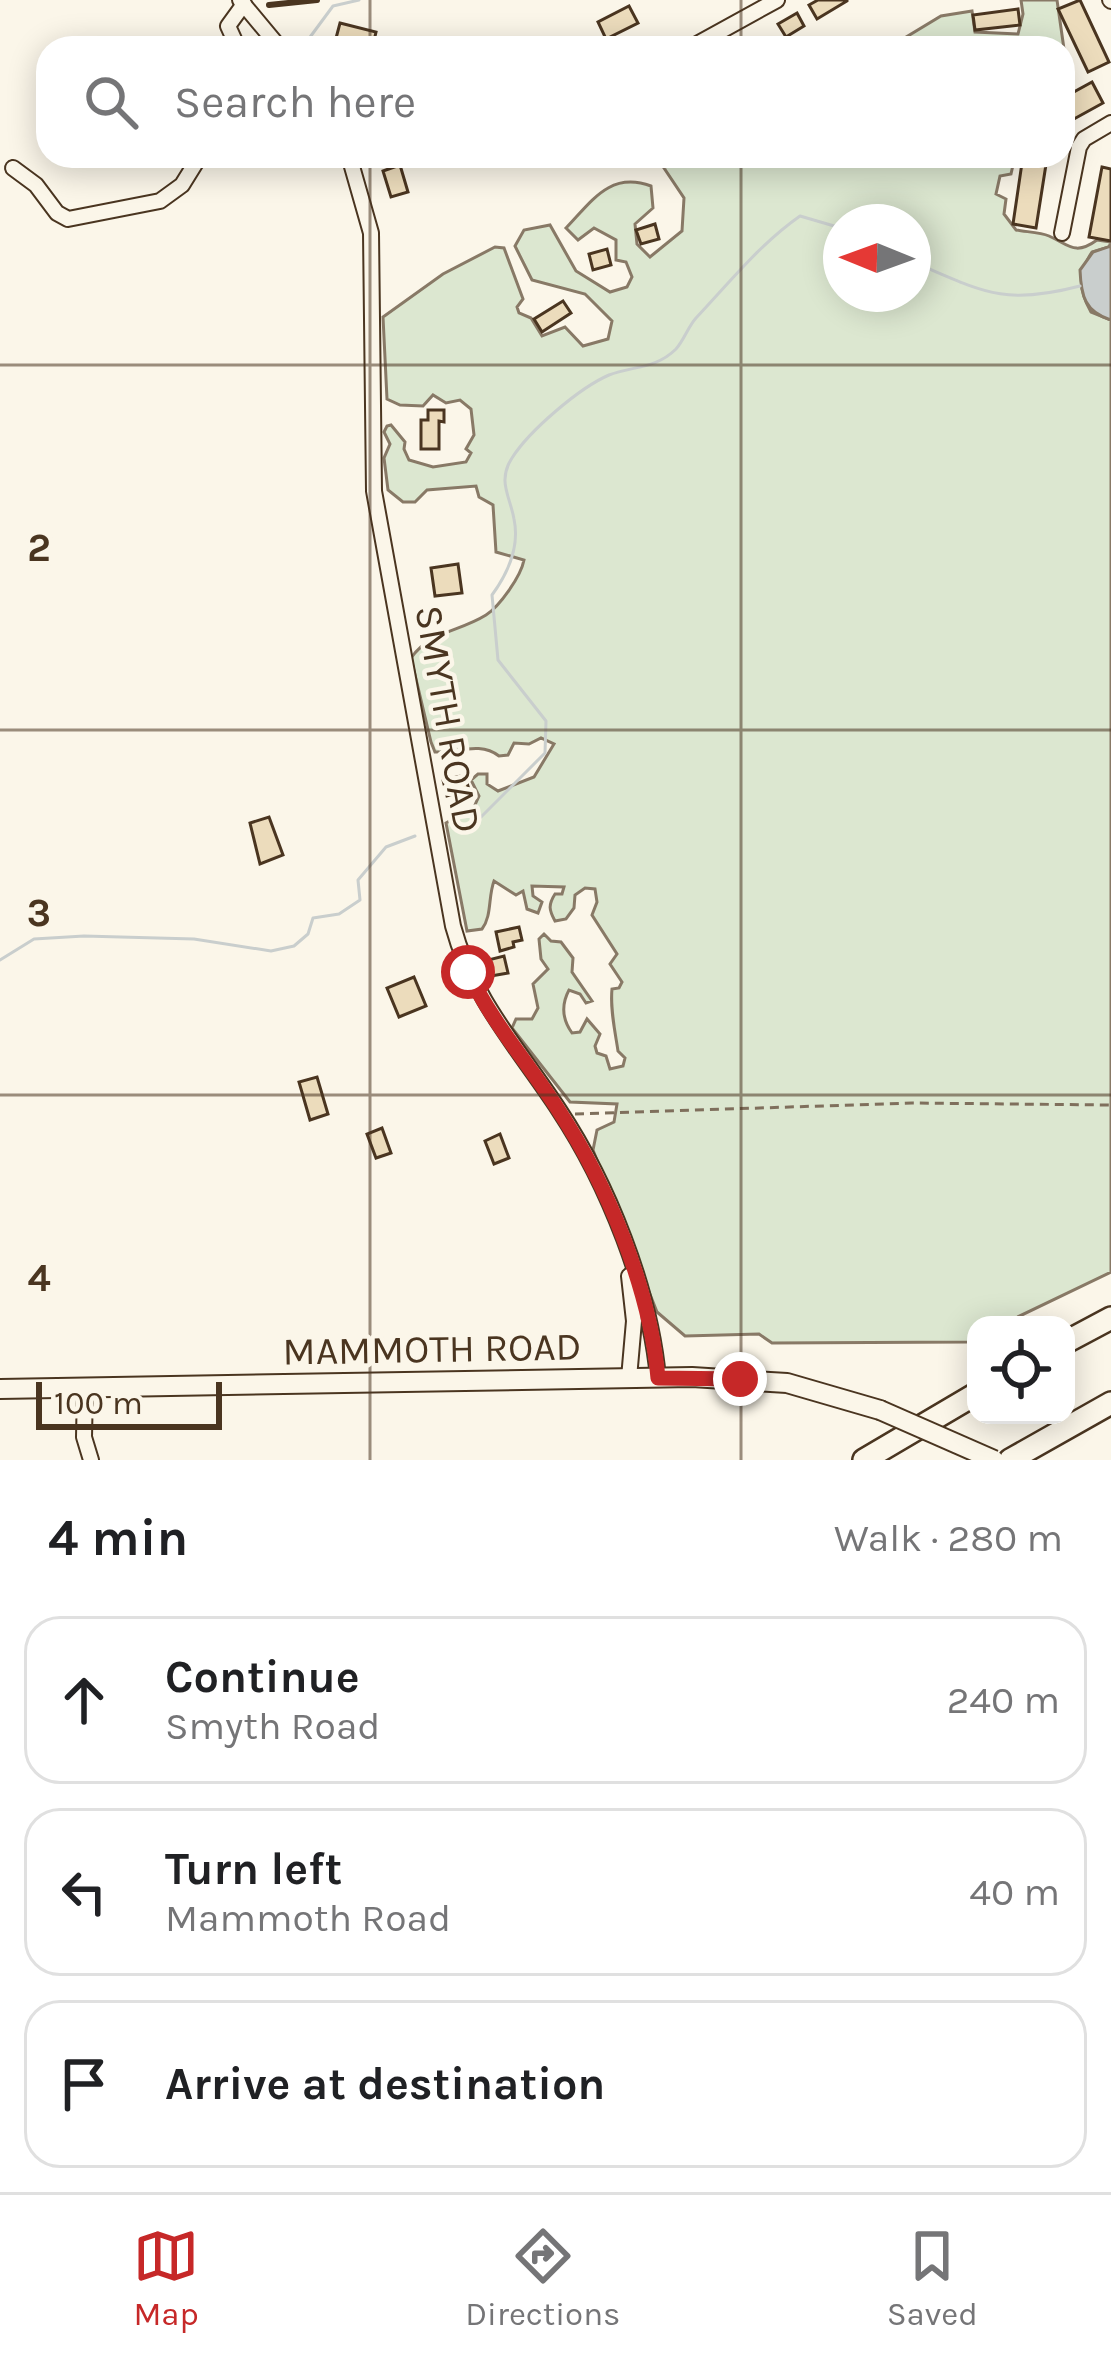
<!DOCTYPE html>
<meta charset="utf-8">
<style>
:root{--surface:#fff;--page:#f6f6f6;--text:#202124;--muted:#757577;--line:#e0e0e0;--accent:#c62828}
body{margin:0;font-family:Karla,sans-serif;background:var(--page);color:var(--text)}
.controls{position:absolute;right:36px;bottom:36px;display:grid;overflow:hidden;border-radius:24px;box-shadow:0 6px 30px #0003}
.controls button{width:108px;height:108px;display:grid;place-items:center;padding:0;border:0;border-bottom:3px solid var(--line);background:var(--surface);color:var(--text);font:60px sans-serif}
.compass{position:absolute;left:823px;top:204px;width:108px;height:108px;border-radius:50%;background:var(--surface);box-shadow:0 6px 30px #0003;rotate:271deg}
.scale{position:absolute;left:36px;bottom:30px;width:186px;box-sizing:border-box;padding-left:12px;border:6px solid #4a3520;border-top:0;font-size:33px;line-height:42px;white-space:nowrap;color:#4a3520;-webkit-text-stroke:9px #fbf6e9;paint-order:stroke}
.stop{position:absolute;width:36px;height:36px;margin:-27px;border:9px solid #c62828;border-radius:50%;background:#fff}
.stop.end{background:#c62828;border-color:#fff;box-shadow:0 3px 12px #0008}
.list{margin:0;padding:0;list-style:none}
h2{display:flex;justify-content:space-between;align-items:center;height:156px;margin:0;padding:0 48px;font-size:51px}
h2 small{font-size:39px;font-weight:400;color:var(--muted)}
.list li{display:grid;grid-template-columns:78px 1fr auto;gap:36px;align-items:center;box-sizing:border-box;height:168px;margin:0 24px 24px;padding:0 24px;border:3px solid var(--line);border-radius:36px}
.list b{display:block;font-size:45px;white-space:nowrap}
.list p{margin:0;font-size:39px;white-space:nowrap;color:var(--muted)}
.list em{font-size:39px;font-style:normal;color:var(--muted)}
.icon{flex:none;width:66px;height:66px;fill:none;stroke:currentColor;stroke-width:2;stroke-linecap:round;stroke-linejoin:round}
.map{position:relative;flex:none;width:1111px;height:1460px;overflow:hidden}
.search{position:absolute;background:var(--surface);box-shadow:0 6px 30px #0003;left:36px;right:36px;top:36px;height:132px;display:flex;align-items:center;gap:30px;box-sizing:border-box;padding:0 42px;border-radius:36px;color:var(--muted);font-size:45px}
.sheet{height:732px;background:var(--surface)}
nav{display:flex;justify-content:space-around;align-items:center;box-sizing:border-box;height:168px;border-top:3px solid var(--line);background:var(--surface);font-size:33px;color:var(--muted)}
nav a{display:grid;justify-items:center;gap:6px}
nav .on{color:var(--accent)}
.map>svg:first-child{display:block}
</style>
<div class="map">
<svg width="1111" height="1460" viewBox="0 0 1111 1460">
<rect width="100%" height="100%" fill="#fbf6e9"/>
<!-- green -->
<g fill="#dce7d0" stroke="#887966" stroke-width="3" fill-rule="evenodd">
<path d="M1021 0H1057L1064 49 1070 59 1063 65V48H888L941 16 972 11 975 32 1018 34 1023 14Z"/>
<path d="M686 156H1015L1011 174 1000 176 996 194 1006 199 1004 214 1016 230C1026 232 1040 232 1049 236 1069 245 1075 256 1097 240L1111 242 1109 247 1092 252C1078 273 1078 289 1091 312L1111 320V1272L1001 1325H976V1338L968 1342 772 1343 759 1334 685 1336 657 1312 593 1150 597 1130 614 1122 617 1104 570 1102 512 1028 516 1019H532L538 1008 533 984 548 969 541 959 539 939 544 934 551 941 561 942 573 958 572 972 592 1001 586 1003 580 994 569 990C561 1005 562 1019 572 1033L580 1032 587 1019 600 1034 595 1046 597 1053 606 1056 610 1069 623 1066 625 1058 618 1051C615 1031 610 1009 612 989L619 988 622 982 610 964 617 954 592 915 597 902 595 889 585 888 575 895 574 908 566 919 555 921C549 910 548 905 555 894H562L564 887 532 886 533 896 542 902 538 913 527 909 523 891 516 895 494 881C488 897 492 916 482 929L467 931 446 823 474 807 479 796 471 780 478 774H487V784L498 791 534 777 554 744 541 738 529 744 514 743 508 755 499 756C480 741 457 753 435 752L431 742 411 658C430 631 459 632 486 615 500 606 521 576 524 560L496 552 493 505 479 497 476 486 427 490 415 502H403L388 490 384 458 390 444 384 432 387 426 391 425 405 442 404 449 409 460 433 467 466 462 471 453 466 449 474 435 471 409 460 400 446 403 433 395 423 406 400 405 387 399 383 317 443 274 495 247 504 248 523 299 517 307 519 313 531 318 542 336 565 327 583 346 608 339 612 321 585 294 532 280 515 246 524 230 550 225 576 271 610 292 627 287 632 277 626 262 616 260V240L594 228 578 240 566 228C592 201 610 171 651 186L653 208 635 224 637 244 650 257 682 231 684 198 664 168ZM841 222H913V294H841Z"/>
</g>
<!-- water -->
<path fill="#c9cecd" stroke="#887966" stroke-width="3" d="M1111 246V320C1085 312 1081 296 1080 270L1093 252Z"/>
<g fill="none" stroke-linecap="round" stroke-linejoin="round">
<!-- stream -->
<g stroke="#c9cecd" stroke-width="3">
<path d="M302 48 333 6 359 0"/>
<path d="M913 262C983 292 1004 306 1080 286"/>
<path d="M460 830 481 817 545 753 546 721 498 660 492 595C508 573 520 547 514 519 510 496 497 481 512 458 529 431 579 388 609 375 632 366 656 369 676 349 684 340 688 327 696 318 729 283 760 244 800 216L841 228"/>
<path d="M0 960 34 939 84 936 194 939 271 951 294 946 308 934 313 918 339 914 360 900 358 880 386 847 415 836"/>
</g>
</g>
<!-- building -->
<g fill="#ecdcbc" stroke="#4a3520" stroke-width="3">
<path d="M818 0H847V1L817 19 809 5Z"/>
<path d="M1080 0 1109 62 1088 72 1058 9Z"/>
<path d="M629 6 638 23 606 39 598 22Z"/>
<path d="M1018 9 1020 25 975 30 973 15Z"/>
<path d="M797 13 804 26 786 37 778 24Z"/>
<path d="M340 23 376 32 373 45 366 43 365 48H360L335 42Z"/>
<path d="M1092 82 1103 103 1063 125V98Z"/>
<path d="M1023 156 1047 158 1036 228 1013 224Z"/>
<path d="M400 165 408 192 391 197 383 171Z"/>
<path d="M1102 167 1111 169V241L1089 237Z"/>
<path d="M655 224 659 239 641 244 636 230Z"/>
<path d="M607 249 611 265 593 270 589 254Z"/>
<path d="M563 301 571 313 542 332 534 319Z"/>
<path d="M428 410H444V422L439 421V449H421V420H428Z"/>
<path d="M458 564 462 593 435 596 431 568Z"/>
<path d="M465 775 469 790 447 796 443 780Z"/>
<path d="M269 817 283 855 260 864 250 823Z"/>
<path d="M519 927 522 940 513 942 514 947 500 951 496 932Z"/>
<path d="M504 956 508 973 491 976 488 960Z"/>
<path d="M414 977 426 1006 399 1017 387 988Z"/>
<path d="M317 1077 328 1114 310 1120 299 1082Z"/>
<path d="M382 1128 391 1153 376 1158 367 1134Z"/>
<path d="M500 1134 509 1158 494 1164 485 1141Z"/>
</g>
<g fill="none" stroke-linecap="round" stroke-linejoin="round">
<!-- minor casing -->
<g stroke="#4a3520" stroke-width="18">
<g id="minor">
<path d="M240 0 280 48"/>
<path d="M1110 0 1111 1"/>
<path d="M238 48 228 26 244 4"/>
<path d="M690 48 777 0"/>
<path d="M349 156 371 233 374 491 453 926C472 998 519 1049 559 1110 608 1184 650 1289 658 1378"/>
<path d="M13 168 36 185 57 213 68 219 160 201 182 185 200 156"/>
<path d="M1062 233 1079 147 1084 139 1111 123"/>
<path d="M629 1378 634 1321 629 1276"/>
<path d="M85 1388 84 1437 91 1460"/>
</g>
</g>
<!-- major casing -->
<g stroke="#4a3520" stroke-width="22">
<path id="major" d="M0 1389 692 1377 787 1383 880 1410"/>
</g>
<!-- highway casing -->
<g stroke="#4a3520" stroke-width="26">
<g id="highway">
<path d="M1066 1342 1111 1318"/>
<path d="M864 1460 976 1394"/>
<path d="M1010 1460 1111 1403"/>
</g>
</g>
<!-- path -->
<path stroke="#7f6f5c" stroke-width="3" stroke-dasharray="9 6" stroke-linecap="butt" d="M575 1114 912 1103 1111 1105"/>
<!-- minor -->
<use href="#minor" stroke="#fbf6e9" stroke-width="14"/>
<!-- major -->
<use href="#major" stroke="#fbf6e9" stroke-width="18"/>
<!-- highway -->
<use href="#highway" stroke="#fbf6e9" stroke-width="21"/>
<!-- major-bridge casing -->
<g stroke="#4a3520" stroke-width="22" stroke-linecap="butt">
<path id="major-bridge" d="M880 1410 994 1460"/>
</g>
<!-- major-bridge -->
<use href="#major-bridge" stroke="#fbf6e9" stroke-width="18"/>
<!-- wall -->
<path stroke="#4a3520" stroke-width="6" d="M269 5 317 0"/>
</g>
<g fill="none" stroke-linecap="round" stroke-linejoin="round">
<!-- route -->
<path stroke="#c62828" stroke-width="15" d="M468 972C492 1023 529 1064 559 1111 608 1186 650 1289 658 1378L740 1379"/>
</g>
<!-- grid -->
<path fill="none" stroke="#4a3520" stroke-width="3" stroke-opacity="0.55" d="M370 0V48M741 0V48M370 156V1460M741 156V1460M0 365H1111M0 730H1111M0 1095H1111"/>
<g text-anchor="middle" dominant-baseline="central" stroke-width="9" stroke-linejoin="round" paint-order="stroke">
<!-- street labels -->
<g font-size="39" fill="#4a3520" stroke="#fbf6e9">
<text transform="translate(448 719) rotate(80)">SMYTH ROAD</text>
<text transform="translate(432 1349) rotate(-1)">MAMMOTH ROAD</text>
</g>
</g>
<g font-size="39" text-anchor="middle" font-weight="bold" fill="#4a3520" stroke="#fbf6e9" stroke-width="9" stroke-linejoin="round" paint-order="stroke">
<text x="39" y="561">2</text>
<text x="39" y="926">3</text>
<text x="39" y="1291">4</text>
</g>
</svg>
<div class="controls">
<button><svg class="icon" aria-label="locate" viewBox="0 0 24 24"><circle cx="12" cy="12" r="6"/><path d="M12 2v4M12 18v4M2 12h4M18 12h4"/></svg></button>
</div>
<svg class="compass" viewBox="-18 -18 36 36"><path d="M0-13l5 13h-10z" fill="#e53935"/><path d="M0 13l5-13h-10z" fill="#757577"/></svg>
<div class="scale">100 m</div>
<div class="stop" style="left:468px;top:972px"></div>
<div class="stop end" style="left:740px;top:1379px"></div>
<div class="search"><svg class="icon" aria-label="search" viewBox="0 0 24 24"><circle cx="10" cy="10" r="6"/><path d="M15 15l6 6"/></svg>Search here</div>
</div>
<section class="sheet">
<h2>4 min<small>Walk · 280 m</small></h2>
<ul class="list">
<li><svg class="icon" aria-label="ahead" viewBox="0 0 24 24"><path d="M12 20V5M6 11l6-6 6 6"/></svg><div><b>Continue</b><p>Smyth Road</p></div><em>240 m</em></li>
<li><svg class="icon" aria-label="left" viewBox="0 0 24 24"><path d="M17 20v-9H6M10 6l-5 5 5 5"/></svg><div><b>Turn left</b><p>Mammoth Road</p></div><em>40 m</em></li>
<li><svg class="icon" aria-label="arrive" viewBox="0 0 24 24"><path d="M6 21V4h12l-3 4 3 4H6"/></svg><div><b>Arrive at destination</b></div></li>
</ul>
</section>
<nav>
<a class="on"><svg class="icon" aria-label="map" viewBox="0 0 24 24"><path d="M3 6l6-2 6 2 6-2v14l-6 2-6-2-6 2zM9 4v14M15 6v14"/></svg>Map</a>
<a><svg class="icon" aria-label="directions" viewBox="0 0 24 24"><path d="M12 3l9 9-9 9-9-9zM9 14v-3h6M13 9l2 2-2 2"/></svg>Directions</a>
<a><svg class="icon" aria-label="saved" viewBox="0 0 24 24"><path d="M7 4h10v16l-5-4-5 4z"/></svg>Saved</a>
</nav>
